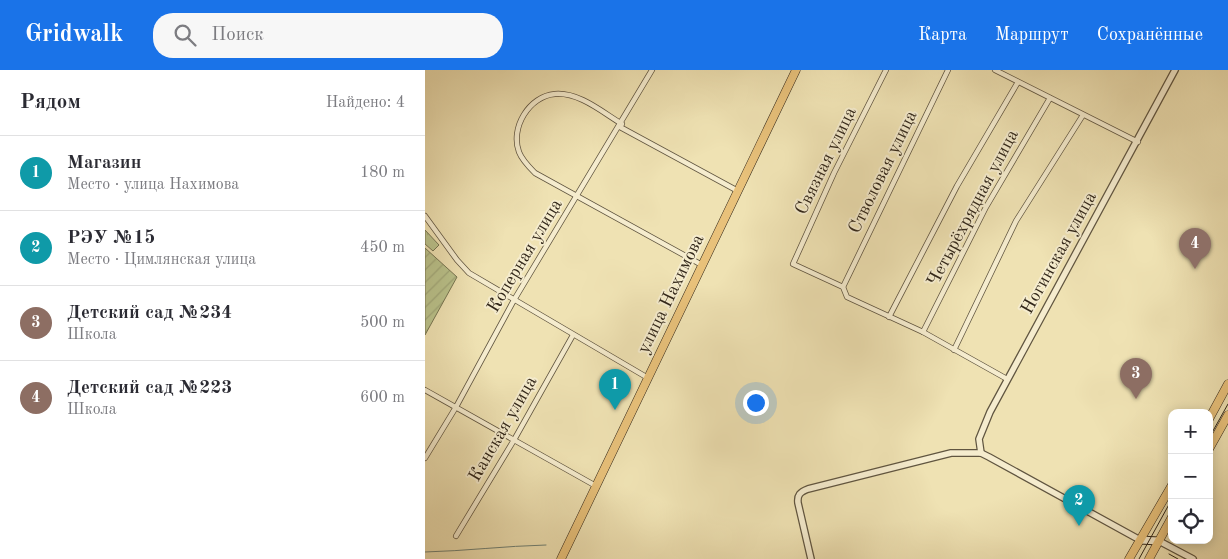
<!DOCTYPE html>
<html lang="ru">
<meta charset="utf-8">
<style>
:root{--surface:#fff;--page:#f7f7f7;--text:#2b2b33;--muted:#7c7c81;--line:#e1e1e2;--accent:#1a73e8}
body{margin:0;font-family:"Old Standard TT",serif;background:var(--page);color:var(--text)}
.controls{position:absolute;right:15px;bottom:15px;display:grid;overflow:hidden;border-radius:10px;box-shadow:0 2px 12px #0003}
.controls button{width:45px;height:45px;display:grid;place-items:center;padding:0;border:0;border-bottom:1px solid var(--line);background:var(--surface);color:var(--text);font:25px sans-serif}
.you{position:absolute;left:330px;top:332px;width:18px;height:18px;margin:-12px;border:4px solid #fff;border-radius:50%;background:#1a73e8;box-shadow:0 0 0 8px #1a73e833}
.badge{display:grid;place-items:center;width:32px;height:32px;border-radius:50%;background:var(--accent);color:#fff;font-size:16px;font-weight:700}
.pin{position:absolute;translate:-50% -41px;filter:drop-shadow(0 1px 2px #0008)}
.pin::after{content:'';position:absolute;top:26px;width:18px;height:15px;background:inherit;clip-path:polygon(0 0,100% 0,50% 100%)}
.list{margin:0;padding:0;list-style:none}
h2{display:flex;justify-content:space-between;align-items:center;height:65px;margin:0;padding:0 20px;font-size:21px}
h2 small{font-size:16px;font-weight:400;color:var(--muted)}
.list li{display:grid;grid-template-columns:32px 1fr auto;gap:15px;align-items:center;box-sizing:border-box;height:75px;padding:0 20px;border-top:1px solid var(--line)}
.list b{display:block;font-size:19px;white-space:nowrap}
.list p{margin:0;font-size:16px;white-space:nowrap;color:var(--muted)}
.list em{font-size:16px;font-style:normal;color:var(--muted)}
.icon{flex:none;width:28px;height:28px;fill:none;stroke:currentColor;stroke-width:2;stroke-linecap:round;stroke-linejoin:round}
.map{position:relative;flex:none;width:803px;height:489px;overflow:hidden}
header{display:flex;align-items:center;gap:30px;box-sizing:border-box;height:70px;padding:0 25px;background:var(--accent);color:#fff}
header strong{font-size:24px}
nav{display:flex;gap:28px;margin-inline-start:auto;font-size:18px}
.search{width:350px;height:45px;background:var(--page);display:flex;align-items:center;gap:12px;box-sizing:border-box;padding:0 18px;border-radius:20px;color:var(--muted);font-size:19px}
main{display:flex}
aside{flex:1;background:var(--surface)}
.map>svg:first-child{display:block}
</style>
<header>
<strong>Gridwalk</strong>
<div class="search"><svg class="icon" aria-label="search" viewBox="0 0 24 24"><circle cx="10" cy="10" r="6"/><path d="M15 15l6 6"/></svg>Поиск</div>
<nav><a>Карта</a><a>Маршрут</a><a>Сохранённые</a></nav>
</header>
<main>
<aside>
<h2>Рядом<small>Найдено: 4</small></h2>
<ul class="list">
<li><span class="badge" style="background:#0f9aa8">1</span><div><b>Магазин</b><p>Место · улица Нахимова</p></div><em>180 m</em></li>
<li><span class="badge" style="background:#0f9aa8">2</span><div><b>РЭУ №15</b><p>Место · Цимлянская улица</p></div><em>450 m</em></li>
<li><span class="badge" style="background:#8d6e63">3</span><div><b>Детский сад №234</b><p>Школа</p></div><em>500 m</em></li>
<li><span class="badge" style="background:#8d6e63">4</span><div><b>Детский сад №223</b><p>Школа</p></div><em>600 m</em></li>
</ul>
</aside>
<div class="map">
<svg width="803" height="489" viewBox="0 0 803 489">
<defs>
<pattern id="forest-crowns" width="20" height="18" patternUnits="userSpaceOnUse" patternTransform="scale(1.25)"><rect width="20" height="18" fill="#bac38c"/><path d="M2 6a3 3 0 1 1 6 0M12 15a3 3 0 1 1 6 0" fill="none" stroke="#a0a778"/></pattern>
<pattern id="garden-furrows" width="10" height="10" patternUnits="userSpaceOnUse" patternTransform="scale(1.25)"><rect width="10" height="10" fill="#bac38c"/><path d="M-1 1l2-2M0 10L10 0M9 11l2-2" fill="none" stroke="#a0a778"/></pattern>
</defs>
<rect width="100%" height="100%" fill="#efe2b3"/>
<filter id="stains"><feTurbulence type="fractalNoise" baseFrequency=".004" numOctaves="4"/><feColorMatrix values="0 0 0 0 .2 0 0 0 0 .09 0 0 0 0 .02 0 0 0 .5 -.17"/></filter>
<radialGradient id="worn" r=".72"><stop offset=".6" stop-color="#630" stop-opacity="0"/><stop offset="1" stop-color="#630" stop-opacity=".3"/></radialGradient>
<!-- forest -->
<path fill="url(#forest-crowns)" stroke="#767452" d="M0 160 14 175 8 181 0 174Z"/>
<!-- garden -->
<path fill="url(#garden-furrows)" stroke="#767452" d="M0 178 32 207 0 265Z"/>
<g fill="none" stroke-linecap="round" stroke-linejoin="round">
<!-- stream -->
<path stroke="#708175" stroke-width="1" d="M0 482C40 481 80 476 121 475"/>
<!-- minor casing -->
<g stroke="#605540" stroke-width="6">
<g id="minor">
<path d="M461 0 409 103 368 194 418 217 422 227 498 262 582 309"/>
<path d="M570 0 713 72"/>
<path d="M197 54C177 42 154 22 130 24 104 26 85 58 94 82 97 90 104 97 110 103L277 195"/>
<path d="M195 57 313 121"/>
<path d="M0 146 32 190 44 203 223 308"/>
<path d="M418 217 523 0"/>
<path d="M464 247 532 116 593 12"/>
<path d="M498 262 561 137 625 28"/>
<path d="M529 280 591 151 658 45"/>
<path d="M0 320 171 416"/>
<path d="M0 388 31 337 89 230 227 0"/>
<path d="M31 466 89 370 148 265"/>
</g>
</g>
<!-- tertiary casing -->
<g stroke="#605540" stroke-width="8">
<g id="tertiary">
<path d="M556 383 554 369 565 342 750 0"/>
<path d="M734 471 768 489"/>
<path d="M386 489 373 433C372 425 375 422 383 419L526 383H556L564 387 715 470"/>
</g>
</g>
<!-- secondary casing -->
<g stroke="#312619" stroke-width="9">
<path id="secondary" d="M715 470 734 471"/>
</g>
<!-- primary casing -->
<g stroke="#312619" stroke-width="9">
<g id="primary">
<path d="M784 349 803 314"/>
<path d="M784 379 803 345"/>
<path d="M136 489 371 0"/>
<path d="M704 489 747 415"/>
<path d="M724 489 747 447"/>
</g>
</g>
<!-- minor -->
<use href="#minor" stroke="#f5ecce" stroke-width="4.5"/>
<!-- tertiary -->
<use href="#tertiary" stroke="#f5ecce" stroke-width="5.5"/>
<!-- secondary -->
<use href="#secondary" stroke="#f5ecce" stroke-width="7"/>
<!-- primary -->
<use href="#primary" stroke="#e8c17a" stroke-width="8"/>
<!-- tram -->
<g stroke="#312619" stroke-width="1">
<path d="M784 368 803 334"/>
<path d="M744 484 753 489"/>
<path d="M714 489 747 429"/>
</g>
</g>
<g text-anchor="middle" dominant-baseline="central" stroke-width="4" stroke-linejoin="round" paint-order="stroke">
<!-- street labels -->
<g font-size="18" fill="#312619" stroke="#f5ecce">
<text transform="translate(401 91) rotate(-64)">Связная улица</text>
<text transform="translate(458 102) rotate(-64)">Стволовая улица</text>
<text transform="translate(548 138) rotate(-62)">Четырёхрядная улица</text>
<text transform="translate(634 183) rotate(-61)">Ногинская улица</text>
<text transform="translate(100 186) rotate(-59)">Коперная улица</text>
<text transform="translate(246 224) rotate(-64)">улица Нахимова</text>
<text transform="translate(78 359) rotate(-60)">Канская улица</text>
</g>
</g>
<rect width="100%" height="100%" filter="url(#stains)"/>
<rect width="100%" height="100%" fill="url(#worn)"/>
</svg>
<div class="controls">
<button>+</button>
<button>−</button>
<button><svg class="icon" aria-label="locate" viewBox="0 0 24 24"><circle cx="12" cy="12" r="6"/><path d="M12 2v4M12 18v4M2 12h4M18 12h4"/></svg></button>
</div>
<div class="you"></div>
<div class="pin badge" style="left:190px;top:340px;background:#0f9aa8">1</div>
<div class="pin badge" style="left:654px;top:456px;background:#0f9aa8">2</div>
<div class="pin badge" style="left:711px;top:329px;background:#8d6e63">3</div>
<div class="pin badge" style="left:770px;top:199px;background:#8d6e63">4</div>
</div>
</main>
